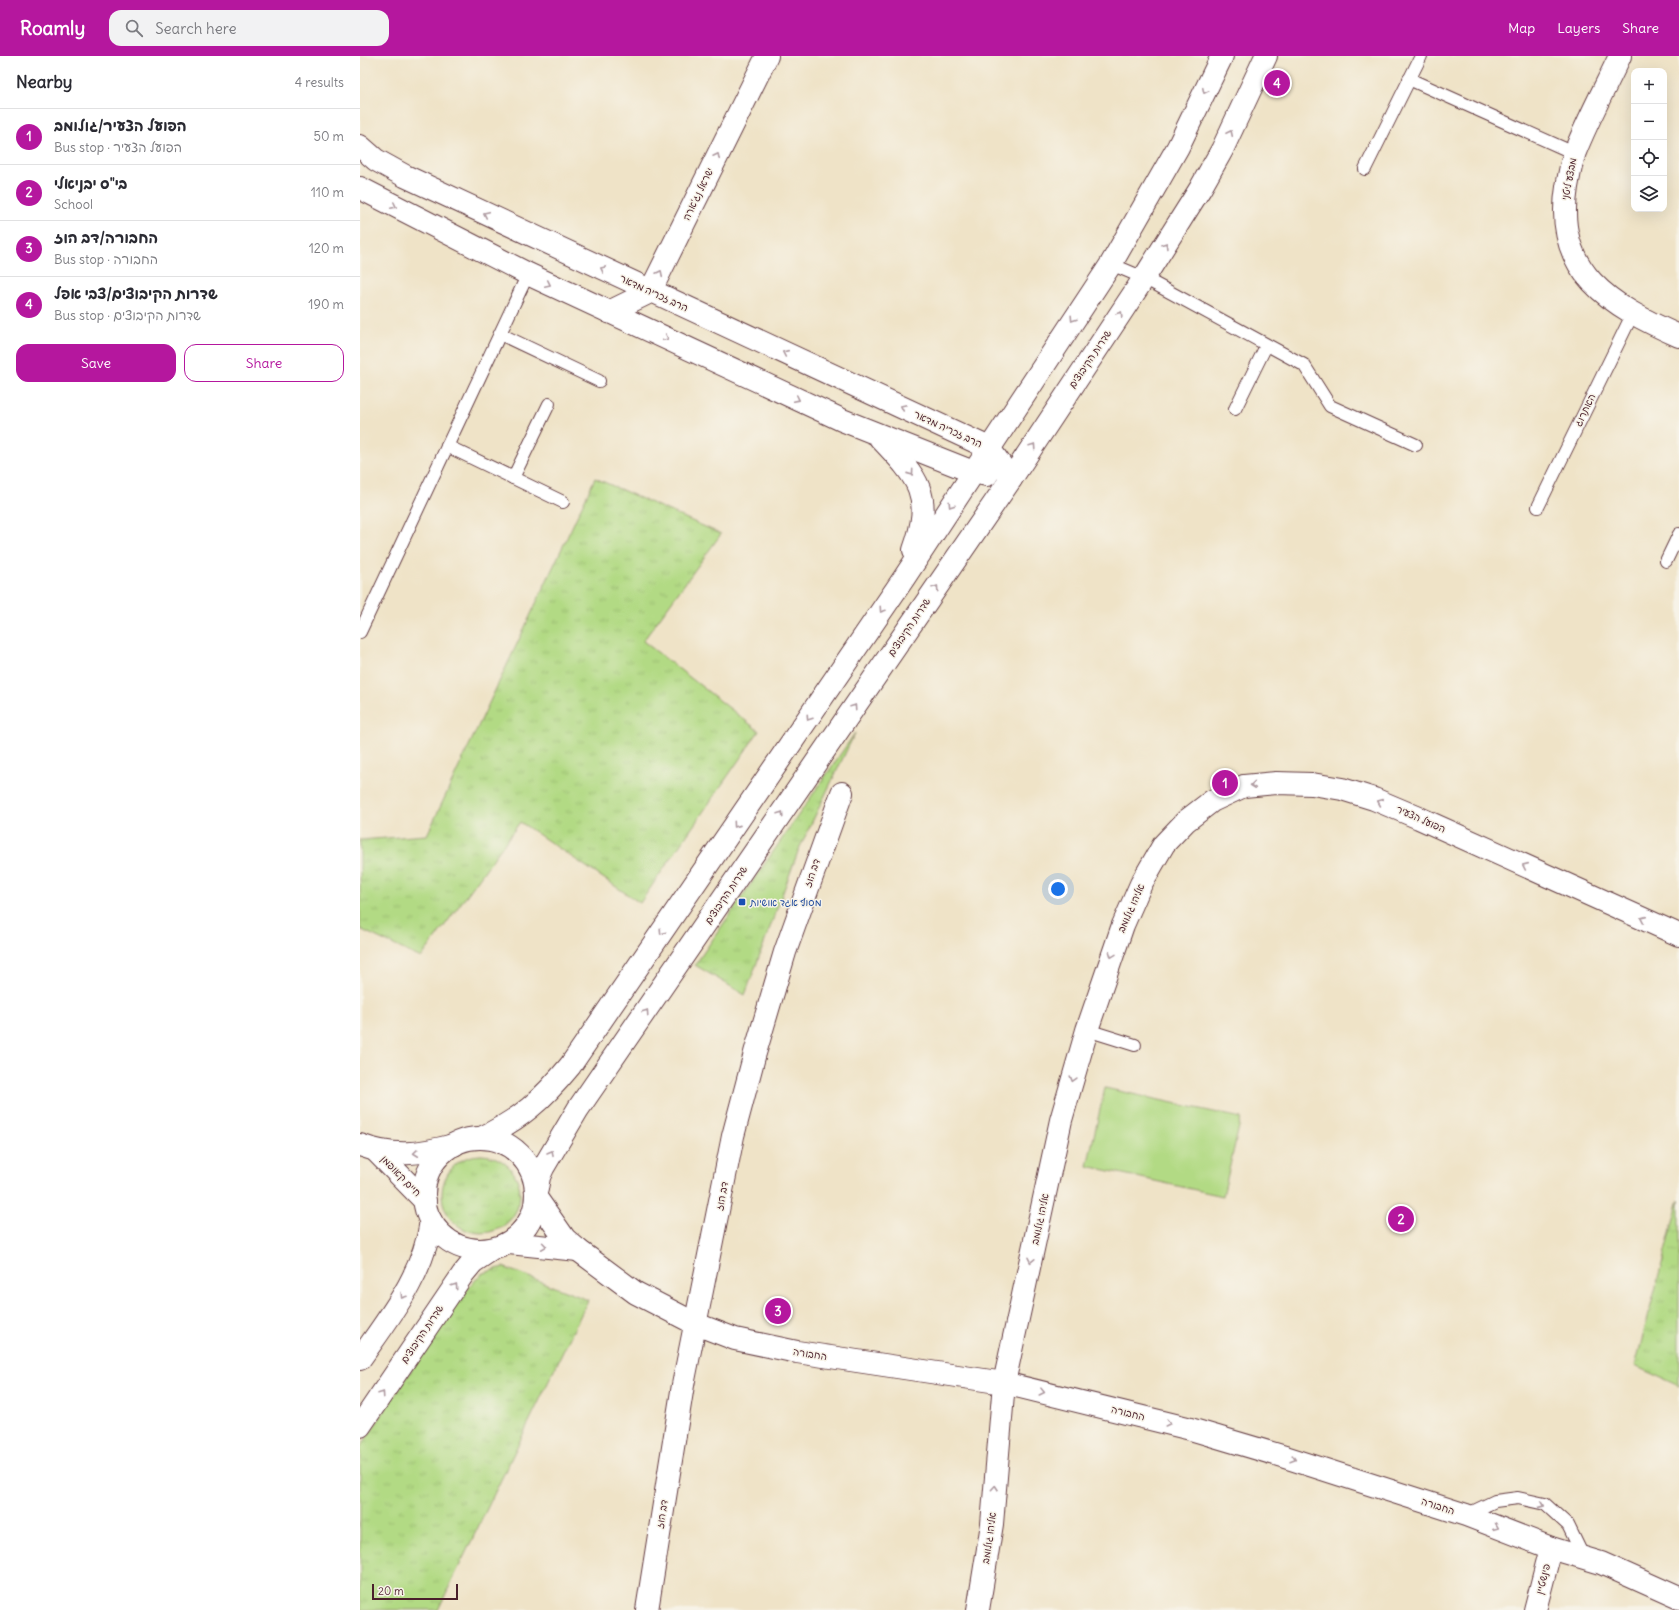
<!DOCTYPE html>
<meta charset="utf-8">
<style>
:root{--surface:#fff;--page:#f2f2f3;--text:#2b2b33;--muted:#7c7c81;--line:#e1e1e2;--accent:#b5179e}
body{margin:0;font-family:Delius,"Playpen Sans Hebrew",sans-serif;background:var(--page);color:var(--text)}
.controls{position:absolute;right:12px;top:12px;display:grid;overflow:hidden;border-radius:8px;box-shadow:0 4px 16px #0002}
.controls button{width:36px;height:36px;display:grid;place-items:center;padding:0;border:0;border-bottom:1px solid var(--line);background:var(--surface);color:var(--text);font:20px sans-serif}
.scale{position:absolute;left:12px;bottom:10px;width:86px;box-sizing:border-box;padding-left:4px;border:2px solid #4a1f2b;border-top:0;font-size:11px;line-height:14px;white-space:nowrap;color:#4a1f2b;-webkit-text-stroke:3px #f7f3e8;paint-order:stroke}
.you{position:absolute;left:698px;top:833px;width:14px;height:14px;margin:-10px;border:3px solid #fff;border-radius:50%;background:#1a73e8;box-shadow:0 0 0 6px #1a73e833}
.badge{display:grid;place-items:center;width:26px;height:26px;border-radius:50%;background:var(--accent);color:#fff;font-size:13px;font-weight:700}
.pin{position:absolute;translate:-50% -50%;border:2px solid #fff;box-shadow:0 1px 4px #0006}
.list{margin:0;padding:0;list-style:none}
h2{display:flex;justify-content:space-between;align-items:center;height:52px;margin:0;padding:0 16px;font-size:17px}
h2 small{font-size:13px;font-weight:400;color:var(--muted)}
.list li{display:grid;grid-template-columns:26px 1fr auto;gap:12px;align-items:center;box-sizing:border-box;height:56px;padding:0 16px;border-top:1px solid var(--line)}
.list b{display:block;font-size:15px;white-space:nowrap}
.list p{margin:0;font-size:13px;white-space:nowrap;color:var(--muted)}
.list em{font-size:13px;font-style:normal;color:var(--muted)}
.actions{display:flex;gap:8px;padding:12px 16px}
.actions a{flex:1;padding:9px 0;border:1px solid var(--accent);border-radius:12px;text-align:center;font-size:14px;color:var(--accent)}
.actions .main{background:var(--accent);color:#fff}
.icon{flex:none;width:22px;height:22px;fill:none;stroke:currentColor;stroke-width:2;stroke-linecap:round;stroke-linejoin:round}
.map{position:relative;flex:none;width:1319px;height:1554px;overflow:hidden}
header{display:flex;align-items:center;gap:24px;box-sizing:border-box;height:56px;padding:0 20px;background:var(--accent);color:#fff}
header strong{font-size:19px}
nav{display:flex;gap:22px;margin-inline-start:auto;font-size:14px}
.search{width:280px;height:36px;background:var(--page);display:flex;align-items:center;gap:10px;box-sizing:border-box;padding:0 14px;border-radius:12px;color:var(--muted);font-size:15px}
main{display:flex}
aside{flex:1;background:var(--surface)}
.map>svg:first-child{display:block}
</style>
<header>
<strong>Roamly</strong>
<div class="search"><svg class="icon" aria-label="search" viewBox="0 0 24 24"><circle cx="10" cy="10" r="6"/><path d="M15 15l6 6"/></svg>Search here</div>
<nav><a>Map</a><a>Layers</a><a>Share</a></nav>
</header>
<main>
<aside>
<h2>Nearby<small>4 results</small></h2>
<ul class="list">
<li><span class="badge">1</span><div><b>הפועל הצעיר/גולומב</b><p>Bus stop · הפועל הצעיר</p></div><em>50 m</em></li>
<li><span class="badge">2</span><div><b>בי&quot;ס יבניאלי</b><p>School</p></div><em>110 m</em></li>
<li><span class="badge">3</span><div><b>החבורה/דב הוז</b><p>Bus stop · החבורה</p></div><em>120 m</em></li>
<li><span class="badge">4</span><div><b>שדרות הקיבוצים/צבי אפל</b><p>Bus stop · שדרות הקיבוצים</p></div><em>190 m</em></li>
</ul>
<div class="actions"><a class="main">Save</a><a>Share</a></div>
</aside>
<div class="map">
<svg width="1319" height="1554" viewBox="0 0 1319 1554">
<defs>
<pattern id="grass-tufts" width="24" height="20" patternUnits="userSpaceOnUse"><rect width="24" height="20" fill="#b2da84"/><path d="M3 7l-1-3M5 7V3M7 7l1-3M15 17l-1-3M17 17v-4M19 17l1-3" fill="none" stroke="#9bbb72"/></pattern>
</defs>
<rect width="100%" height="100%" fill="#f7f3e8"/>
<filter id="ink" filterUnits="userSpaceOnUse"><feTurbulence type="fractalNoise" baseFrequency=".025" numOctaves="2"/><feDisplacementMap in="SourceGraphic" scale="8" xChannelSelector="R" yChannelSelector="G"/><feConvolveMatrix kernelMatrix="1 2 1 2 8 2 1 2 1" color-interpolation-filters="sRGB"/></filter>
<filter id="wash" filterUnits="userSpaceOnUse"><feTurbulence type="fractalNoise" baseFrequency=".012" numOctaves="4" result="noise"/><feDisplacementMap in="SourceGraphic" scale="16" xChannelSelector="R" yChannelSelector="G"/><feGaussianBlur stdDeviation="0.9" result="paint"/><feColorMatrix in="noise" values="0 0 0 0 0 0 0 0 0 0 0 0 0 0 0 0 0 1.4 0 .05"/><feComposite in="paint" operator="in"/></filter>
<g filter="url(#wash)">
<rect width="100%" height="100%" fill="#efe3c7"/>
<!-- grass -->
<g fill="url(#grass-tufts)" stroke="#7e7c58">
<path d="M235 422 361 478 283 585 399 675 280 847 160 766 61 902 0 873V784L67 779Z"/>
<path d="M495 677 439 793 385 939 335 909Z"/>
<circle cx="121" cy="1138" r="39"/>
<path d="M1319 1143V1330L1275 1310Z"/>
<path d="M143 1211 228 1244 78 1554H0V1392L99 1243 121 1218Z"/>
</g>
<!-- pitch -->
<path fill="#b2da84" stroke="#7e7c58" d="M745 1032 881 1062 863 1140 727 1110Z"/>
</g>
<g filter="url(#ink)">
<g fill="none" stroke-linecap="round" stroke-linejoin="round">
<!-- lane casing -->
<g stroke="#633c42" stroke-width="14">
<g id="lane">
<path d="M1049 23 1214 97"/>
<path d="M1005 113 1061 0"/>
<path d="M751 208 784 222 944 309 970 350 1056 389"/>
<path d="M140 278 239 325"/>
<path d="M875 353 906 290"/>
<path d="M87 390 203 446"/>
<path d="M153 422 189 348"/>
<path d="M1178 451 1273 257"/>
<path d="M1306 505 1319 478"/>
<path d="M0 576 168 218"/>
<path d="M727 974 775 989"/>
<path d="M1106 1459 1135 1445 1158 1442 1185 1448 1208 1469 1224 1502"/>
</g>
</g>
<!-- street casing -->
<g stroke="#633c42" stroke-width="24">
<g id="street">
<path d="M1260 0C1245 32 1228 63 1215 96 1211 107 1209 120 1207 131 1193 216 1251 250 1319 280"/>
<path d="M249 256 290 236 407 0"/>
<path d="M0 1089C34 1102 60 1098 94 1089"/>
<path d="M16 1095 65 1145"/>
<path d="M177 1143 205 1183 218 1194 276 1237 336 1268 375 1283 437 1296 644 1327 827 1372 925 1401 1106 1459 1191 1492 1241 1507 1319 1542"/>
<path d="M149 1187 218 1194"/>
<path d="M287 1554 323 1329 373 1080 395 997 425 896 482 737"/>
<path d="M618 1554 632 1468 644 1327 701 1064 727 974 763 869 781 828 804 788 826 765 852 745 884 730 916 727 952 728 982 733 1014 743 1059 762 1319 879"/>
<path d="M1175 1554 1191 1492"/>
</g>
</g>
<!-- secondary casing -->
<g stroke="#633c42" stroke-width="24">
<g id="secondary">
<path d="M0 90 16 104 45 120 629 392 651 423"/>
<path d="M0 132 168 218 482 364 613 416 627 419"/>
<path d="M520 382C558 422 574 438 554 494"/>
<path d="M121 1082C161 1063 182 1044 210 1010L544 522 751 208 818 91 862 0"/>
<circle cx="120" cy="1138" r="56"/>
<path d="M177 1133 179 1121 183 1112 218 1053 651 423 784 222 840 133 862 94 906 0"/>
<path d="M0 1303C30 1260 64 1218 71 1165"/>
<path d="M0 1370 103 1218 113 1206 131 1194"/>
</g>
</g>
<!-- lane -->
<use href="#lane" stroke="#fff" stroke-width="12"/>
<!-- street -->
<use href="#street" stroke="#fff" stroke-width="22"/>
<!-- secondary -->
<use href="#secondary" stroke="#fff" stroke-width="22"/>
</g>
<!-- one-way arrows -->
<defs><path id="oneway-chevron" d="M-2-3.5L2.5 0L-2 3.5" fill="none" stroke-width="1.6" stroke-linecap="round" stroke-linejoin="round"/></defs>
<g stroke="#ae9aa0">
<use href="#oneway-chevron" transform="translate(845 35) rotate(116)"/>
<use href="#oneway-chevron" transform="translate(870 77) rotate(-65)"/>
<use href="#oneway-chevron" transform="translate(357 100) rotate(-64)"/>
<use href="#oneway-chevron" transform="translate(34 150) rotate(27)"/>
<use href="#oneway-chevron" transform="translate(126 158) rotate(-155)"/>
<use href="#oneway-chevron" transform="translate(805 189) rotate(-58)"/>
<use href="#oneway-chevron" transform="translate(243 213) rotate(-155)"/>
<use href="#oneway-chevron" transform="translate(300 217) rotate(-64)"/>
<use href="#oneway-chevron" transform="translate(188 228) rotate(25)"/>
<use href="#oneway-chevron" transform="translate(760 258) rotate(-56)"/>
<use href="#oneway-chevron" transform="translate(713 263) rotate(123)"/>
<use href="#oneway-chevron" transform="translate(306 282) rotate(25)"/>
<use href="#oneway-chevron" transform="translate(425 297) rotate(-156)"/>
<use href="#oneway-chevron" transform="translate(437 343) rotate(26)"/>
<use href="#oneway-chevron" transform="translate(543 351) rotate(-155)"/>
<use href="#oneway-chevron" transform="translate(673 390) rotate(-56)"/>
<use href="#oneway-chevron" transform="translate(551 417) rotate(55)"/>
<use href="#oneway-chevron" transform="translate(591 449) rotate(123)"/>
<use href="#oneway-chevron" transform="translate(576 532) rotate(-56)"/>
<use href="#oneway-chevron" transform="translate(522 554) rotate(124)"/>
<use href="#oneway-chevron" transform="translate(494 651) rotate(-56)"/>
<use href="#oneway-chevron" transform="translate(449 662) rotate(124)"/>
<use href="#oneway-chevron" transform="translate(893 729) rotate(174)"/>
<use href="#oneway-chevron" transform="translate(1020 746) rotate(-157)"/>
<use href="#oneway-chevron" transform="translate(421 758) rotate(-56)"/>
<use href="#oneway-chevron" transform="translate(376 769) rotate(125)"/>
<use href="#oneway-chevron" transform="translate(1165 810) rotate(-156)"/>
<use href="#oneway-chevron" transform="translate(1283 863) rotate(-156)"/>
<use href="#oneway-chevron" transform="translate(302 876) rotate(124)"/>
<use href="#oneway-chevron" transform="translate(752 899) rotate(111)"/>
<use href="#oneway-chevron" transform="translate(286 956) rotate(-56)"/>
<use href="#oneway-chevron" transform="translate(713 1023) rotate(106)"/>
<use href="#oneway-chevron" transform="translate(56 1097) rotate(174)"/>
<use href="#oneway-chevron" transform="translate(191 1097) rotate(-60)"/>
<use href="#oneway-chevron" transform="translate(184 1190) rotate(8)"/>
<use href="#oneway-chevron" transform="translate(671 1204) rotate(102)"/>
<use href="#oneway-chevron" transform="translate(95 1230) rotate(-56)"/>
<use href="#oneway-chevron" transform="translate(43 1240) rotate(123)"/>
<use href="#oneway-chevron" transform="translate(682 1336) rotate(14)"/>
<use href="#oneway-chevron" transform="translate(22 1338) rotate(-56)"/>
<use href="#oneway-chevron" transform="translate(808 1367) rotate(14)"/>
<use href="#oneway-chevron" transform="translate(933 1403) rotate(18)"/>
<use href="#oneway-chevron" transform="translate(635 1432) rotate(-85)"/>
<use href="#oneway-chevron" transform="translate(1182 1449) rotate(23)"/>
<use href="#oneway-chevron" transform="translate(1136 1471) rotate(22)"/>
</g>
</g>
<!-- markers -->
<rect fill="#1a4fb4" stroke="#f7f3e8" stroke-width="1.5" x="378" y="842" width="8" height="8" rx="2"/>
<g text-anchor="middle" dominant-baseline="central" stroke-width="3" stroke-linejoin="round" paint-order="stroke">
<!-- street labels -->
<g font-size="10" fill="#4a1f2b" stroke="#f7f3e8">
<text transform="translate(1209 123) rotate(-79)">מבצע ליטני</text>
<text transform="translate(338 138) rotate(-64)">ישראל נג'ארה</text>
<text transform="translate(294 237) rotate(25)">הרב זכריה מדאר</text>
<text transform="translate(730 303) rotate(-56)">שדרות הקיבוצים</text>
<text transform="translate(1225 354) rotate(-64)">האתרוג</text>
<text transform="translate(588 373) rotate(25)">הרב זכריה מדאר</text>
<text transform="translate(549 571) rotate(-56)">שדרות הקיבוצים</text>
<text transform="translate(1061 763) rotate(24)">הפועל הצעיר</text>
<text transform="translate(452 817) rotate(-71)">דב הוז</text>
<text transform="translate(366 839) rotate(-56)">שדרות הקיבוצים</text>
<text transform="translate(771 852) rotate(-66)">אליהו גולומב</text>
<text transform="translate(41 1120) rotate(46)">חיים קאופמן</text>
<text transform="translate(362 1140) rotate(-79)">דב הוז</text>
<text transform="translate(680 1163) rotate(-78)">אליהו גולומב</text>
<text transform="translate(62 1278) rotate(-56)">שדרות הקיבוצים</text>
<text transform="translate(450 1298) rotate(9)">החבורה</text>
<text transform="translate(768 1357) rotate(14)">החבורה</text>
<text transform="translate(1078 1450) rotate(18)">החבורה</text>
<text transform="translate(302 1458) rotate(-81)">דב הוז</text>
<text transform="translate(629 1482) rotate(-82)">אליהו גולומב</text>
<text transform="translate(1183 1523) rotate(-76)">פינשטיין</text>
</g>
<!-- transit labels -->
<g font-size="10" fill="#164399" stroke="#f7f3e8" text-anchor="start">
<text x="390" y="846">מסוף אגד אושיות</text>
</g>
</g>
</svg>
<div class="controls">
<button>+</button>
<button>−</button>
<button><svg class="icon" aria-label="locate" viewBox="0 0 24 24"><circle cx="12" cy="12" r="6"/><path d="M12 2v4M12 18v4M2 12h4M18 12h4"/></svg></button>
<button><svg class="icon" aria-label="layers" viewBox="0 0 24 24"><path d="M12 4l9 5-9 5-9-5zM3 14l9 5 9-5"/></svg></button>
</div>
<div class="scale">20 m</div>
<div class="you"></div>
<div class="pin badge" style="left:865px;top:727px">1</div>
<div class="pin badge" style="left:1041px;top:1163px">2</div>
<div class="pin badge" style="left:418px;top:1255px">3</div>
<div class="pin badge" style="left:917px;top:27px">4</div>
</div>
</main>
